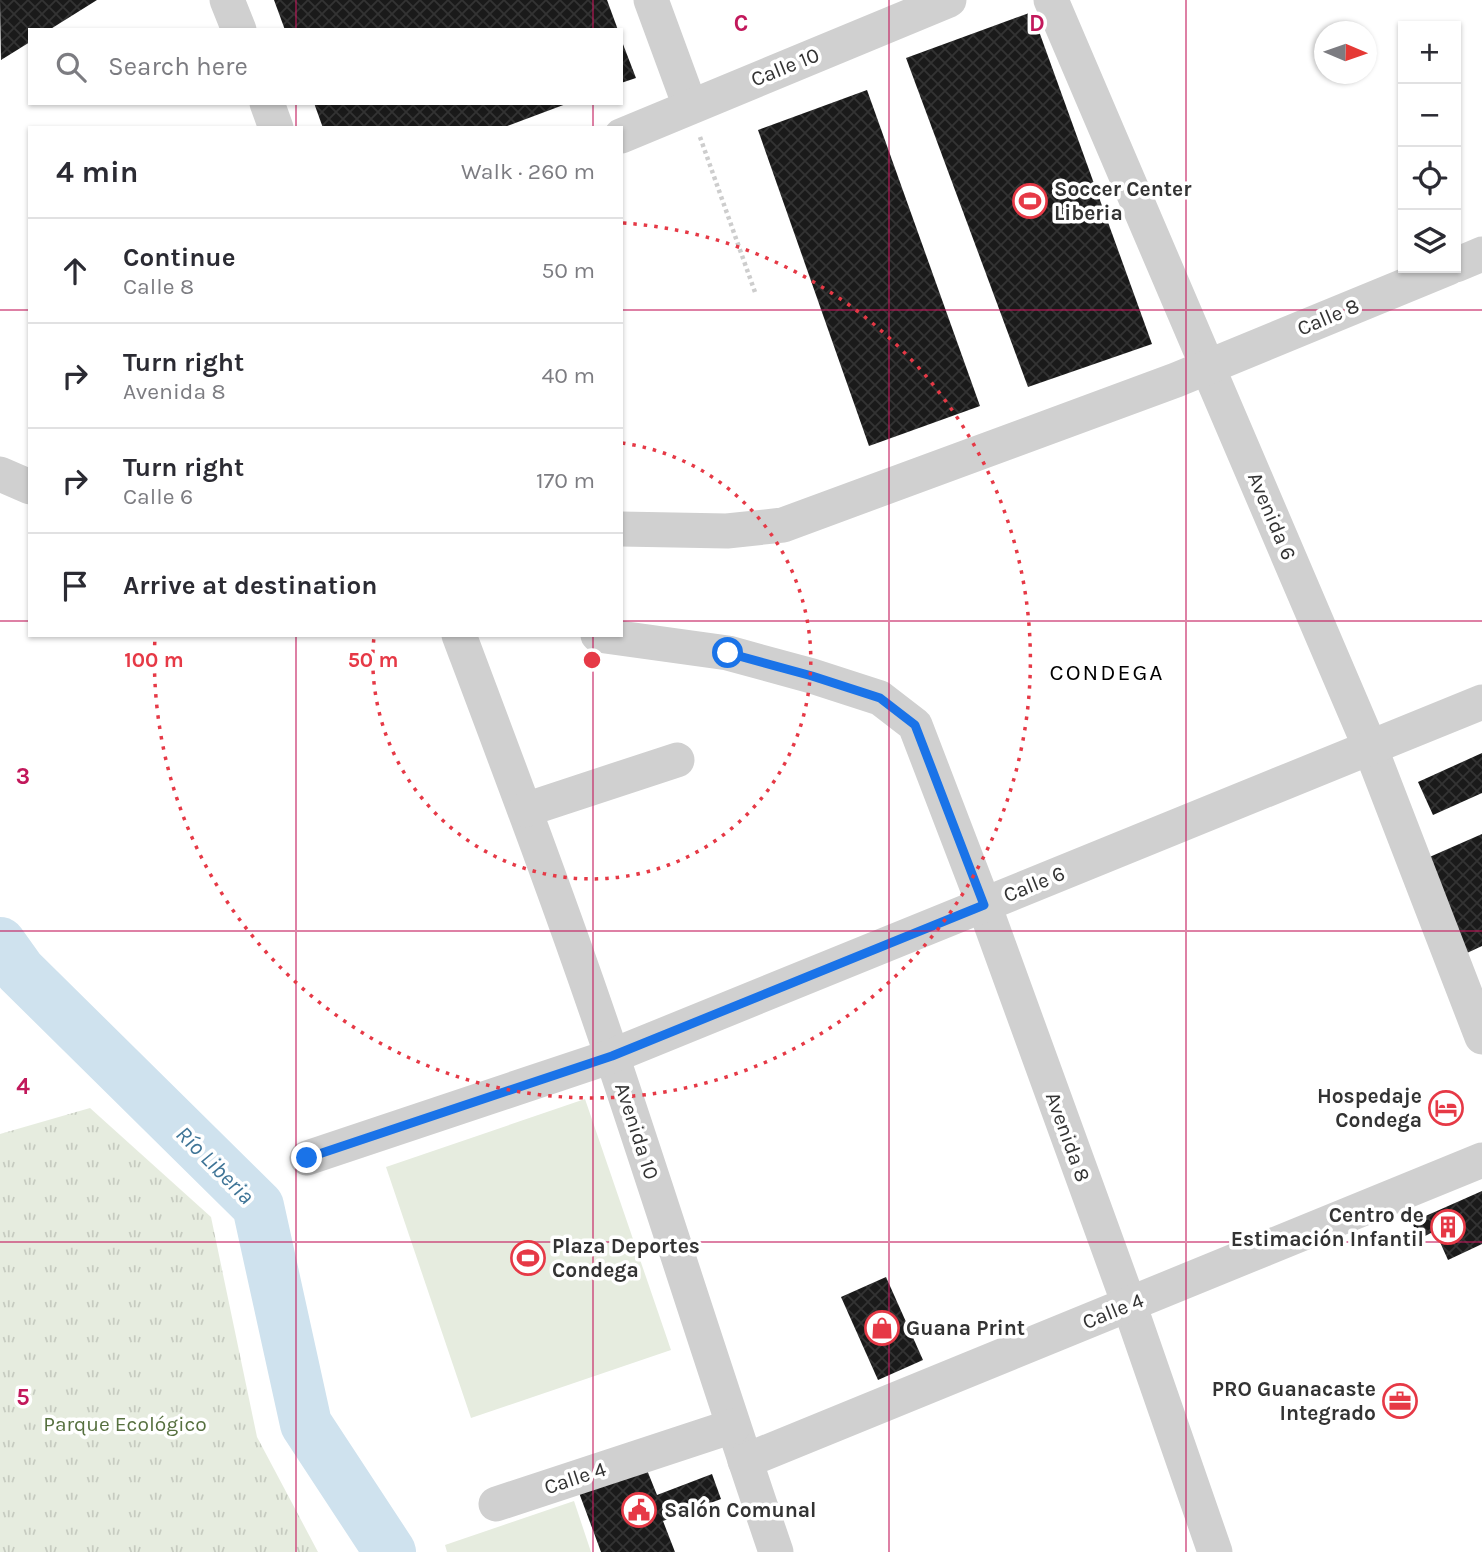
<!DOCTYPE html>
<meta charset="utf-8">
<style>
:root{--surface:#fff;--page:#f2f2f3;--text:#2b2b33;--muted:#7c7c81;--line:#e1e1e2}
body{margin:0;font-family:Karla,sans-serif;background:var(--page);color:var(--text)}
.controls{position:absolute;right:21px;top:21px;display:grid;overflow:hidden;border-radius:0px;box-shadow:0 2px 5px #0004}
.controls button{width:63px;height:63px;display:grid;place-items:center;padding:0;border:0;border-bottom:2px solid var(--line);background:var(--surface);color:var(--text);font:35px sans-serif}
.compass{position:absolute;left:1314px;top:21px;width:63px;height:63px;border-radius:50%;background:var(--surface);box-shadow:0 2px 5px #0004;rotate:92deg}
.stop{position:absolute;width:21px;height:21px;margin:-16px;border:5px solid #1a73e8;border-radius:50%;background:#fff}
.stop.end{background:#1a73e8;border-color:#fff;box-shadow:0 2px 7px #0008}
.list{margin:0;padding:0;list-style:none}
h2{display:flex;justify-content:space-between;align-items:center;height:91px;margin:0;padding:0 28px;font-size:30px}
h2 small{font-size:23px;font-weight:400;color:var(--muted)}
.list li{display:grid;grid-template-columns:46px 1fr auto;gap:21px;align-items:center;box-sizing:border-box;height:105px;padding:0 28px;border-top:2px solid var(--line)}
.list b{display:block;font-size:26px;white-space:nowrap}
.list p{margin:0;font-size:23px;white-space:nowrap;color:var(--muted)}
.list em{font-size:23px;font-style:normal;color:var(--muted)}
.icon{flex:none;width:38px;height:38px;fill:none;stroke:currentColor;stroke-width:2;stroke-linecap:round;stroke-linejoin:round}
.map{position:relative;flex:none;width:1482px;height:1552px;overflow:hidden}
.search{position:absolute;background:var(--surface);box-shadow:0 2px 5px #0004;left:28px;top:28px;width:595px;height:77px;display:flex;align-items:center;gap:18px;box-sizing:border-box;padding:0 24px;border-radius:0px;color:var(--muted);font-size:26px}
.panel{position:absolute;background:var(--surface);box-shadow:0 2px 5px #0004;left:28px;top:126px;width:595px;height:511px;border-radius:0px}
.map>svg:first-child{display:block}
</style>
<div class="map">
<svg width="1482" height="1552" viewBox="0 0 1482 1552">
<defs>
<pattern id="park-tufts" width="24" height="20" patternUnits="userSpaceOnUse" patternTransform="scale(1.75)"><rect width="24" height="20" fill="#e6ecdf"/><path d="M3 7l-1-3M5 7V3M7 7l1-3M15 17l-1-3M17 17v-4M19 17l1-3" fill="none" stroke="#c6cbc0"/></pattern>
<pattern id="building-cross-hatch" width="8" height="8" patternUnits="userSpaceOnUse" patternTransform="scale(1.75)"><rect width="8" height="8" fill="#1a1a1a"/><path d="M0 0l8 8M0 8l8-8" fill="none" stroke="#333"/></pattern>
</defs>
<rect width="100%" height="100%" fill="#fff"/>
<!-- park -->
<path fill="url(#park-tufts)" d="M90 1108 211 1217 257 1437 318 1552H0V1134Z"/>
<!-- pitch -->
<g fill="#e6ecdf">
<path d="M585 1099 671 1350 471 1418 386 1167Z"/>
<path d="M574 1501 591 1552H447L445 1545Z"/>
</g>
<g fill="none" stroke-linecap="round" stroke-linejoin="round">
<!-- river -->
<path stroke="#cfe2ee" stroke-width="52" d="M0 943 20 971 258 1206 306 1424 390 1552"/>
</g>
<!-- building -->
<g fill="url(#building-cross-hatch)">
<path d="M0 0H97L49 30H30V42L1 60Z"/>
<path d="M274 0H607L618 30H285Z"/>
<path d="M1032 12 1152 344 1028 387 906 58Z"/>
<path d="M621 39 636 78 621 83Z"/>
<path d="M867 90 980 406 869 446 758 130Z"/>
<path d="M314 103H566V104L502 128H323Z"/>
<path d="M1482 753V793L1433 815 1418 782Z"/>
<path d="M1482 834V946L1467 953 1425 859Z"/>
<path d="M1482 1191V1244L1448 1260 1435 1231 1419 1239 1412 1222Z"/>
<path d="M886 1277 923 1360 878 1380 841 1297Z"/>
<path d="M645 1465 657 1495 712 1474 721 1499 663 1521 675 1552H601L578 1490Z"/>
</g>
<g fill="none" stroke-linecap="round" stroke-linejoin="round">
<!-- path -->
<path stroke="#cdcdcd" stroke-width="4.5" stroke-dasharray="3.5 3.5" stroke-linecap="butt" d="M700 137 756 295"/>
<!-- minor -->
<g stroke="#d0d0d0" stroke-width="35">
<path d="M227 0 239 30"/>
<path d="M651 0 690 106"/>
<path d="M1051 0 1370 747 1482 1037"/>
<path d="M267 103 276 128"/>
<path d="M621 136 949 0"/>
<path d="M1456 265 1482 254"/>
<path d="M0 474 30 487"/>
<path d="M621 529 727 531 783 525 1176 380 1448 268"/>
<path d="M459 635C512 776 565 916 613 1059 668 1223 720 1388 776 1552"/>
<path d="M598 635 728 653 812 676 880 698 915 725 984 905 1129 1304 1215 1552"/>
<path d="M525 810 677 760"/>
<path d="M307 1158 612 1056 1482 702"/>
<path d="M745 1461 1482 1160"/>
<path d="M496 1504 733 1426"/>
</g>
</g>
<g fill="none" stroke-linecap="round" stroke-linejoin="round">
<!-- route -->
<path stroke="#1a73e8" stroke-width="9" d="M307 1158 612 1056 984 905 915 725 880 698 812 676 728 653"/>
</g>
<!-- grid -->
<path fill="none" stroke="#c2185b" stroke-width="2" stroke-opacity="0.55" d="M296 0V30M593 0V30M889 0V1552M1186 0V1552M296 103V128M593 103V128M0 310H30M621 310H1482M0 621H30M621 621H1482M296 635V1552M593 635V1552M0 931H1482M0 1242H1482"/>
<!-- distance rings -->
<g fill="none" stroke="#e63946" stroke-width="3.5" stroke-dasharray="3.5 7">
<path d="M622 443A219 219 0 1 1 374 637"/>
<path d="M623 223A438 438 0 1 1 155 637"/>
</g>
<!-- icons -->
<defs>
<g id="stadium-ring" transform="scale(1.75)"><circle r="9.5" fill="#fff" stroke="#e63946" stroke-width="1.5"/><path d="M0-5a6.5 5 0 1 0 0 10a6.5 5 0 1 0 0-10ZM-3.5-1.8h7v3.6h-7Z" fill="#e63946"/></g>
<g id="hotel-ring" transform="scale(1.75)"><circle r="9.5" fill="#fff" stroke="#e63946" stroke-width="1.5"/><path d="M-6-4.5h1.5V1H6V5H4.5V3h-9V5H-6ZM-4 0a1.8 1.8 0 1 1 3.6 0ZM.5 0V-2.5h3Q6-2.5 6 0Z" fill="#e63946"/></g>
<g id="building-ring" transform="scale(1.75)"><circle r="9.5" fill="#fff" stroke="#e63946" stroke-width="1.5"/><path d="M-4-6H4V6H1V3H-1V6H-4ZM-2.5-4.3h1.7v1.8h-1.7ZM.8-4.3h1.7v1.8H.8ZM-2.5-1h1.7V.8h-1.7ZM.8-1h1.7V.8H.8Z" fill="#e63946"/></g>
<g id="shop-ring" transform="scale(1.75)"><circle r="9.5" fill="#fff" stroke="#e63946" stroke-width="1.5"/><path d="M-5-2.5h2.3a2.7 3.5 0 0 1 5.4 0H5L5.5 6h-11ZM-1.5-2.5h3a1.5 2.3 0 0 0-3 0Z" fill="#e63946"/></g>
<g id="office-ring" transform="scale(1.75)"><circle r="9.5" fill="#fff" stroke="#e63946" stroke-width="1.5"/><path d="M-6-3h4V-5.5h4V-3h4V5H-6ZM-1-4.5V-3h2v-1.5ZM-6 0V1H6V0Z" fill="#e63946"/></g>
<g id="civic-ring" transform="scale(1.75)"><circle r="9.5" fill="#fff" stroke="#e63946" stroke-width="1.5"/><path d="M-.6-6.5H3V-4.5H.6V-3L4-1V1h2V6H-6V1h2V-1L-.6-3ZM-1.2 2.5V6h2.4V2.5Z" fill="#e63946"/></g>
</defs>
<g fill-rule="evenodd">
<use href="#stadium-ring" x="1030" y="201"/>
<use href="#hotel-ring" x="1446" y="1108"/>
<use href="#building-ring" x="1448" y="1227"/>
<use href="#stadium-ring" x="528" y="1258"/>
<use href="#shop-ring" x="882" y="1328"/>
<use href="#office-ring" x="1400" y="1401"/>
<use href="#civic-ring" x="639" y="1510"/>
</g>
<g text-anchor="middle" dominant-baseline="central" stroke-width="7" stroke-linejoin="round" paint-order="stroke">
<!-- street labels -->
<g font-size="21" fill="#333" stroke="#fff">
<text transform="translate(785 67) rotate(-22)">Calle 10</text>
<text transform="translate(1328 317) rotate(-23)">Calle 8</text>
<text transform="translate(1272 516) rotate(67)">Avenida 6</text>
<text transform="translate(1034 884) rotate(-22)">Calle 6</text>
<text transform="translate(637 1131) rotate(72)">Avenida 10</text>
<text transform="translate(1068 1137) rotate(70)">Avenida 8</text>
<text transform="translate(1113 1311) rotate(-22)">Calle 4</text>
<text transform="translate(575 1478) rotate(-18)">Calle 4</text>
</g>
<!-- poi labels -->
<g font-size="21" font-weight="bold" fill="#333" stroke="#fff" text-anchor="start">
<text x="1054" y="189">Soccer Center<tspan x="1054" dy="24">Liberia</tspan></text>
<text x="1422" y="1096" text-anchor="end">Hospedaje<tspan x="1422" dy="24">Condega</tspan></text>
<text x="1424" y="1215" text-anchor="end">Centro de<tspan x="1424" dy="24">Estimación Infantil</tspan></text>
<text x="552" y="1246">Plaza Deportes<tspan x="552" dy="24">Condega</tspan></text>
<text x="906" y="1328">Guana Print</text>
<text x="1376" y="1389" text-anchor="end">PRO Guanacaste<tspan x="1376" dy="24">Integrado</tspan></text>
<text x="664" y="1510">Salón Comunal</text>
</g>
<!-- park labels -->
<g font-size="21" fill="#56703f" stroke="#fff">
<text x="125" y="1424">Parque Ecológico</text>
</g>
<!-- neighbourhood labels -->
<g font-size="23" letter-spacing="2" fill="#000" stroke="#fff">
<text x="1107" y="672">CONDEGA</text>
</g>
<!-- water labels -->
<g font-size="23" font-style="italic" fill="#3f7597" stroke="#fff">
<text transform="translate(215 1165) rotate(45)">Río Liberia</text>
</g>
</g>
<g font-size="23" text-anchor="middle" font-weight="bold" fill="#c2185b" stroke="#fff" stroke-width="7" stroke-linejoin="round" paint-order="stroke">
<text x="741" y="31">C</text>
<text x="1037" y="31">D</text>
<text x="23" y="784">3</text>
<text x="23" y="1094">4</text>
<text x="23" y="1405">5</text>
</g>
<circle cx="592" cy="660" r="10" fill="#e63946" stroke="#fff" stroke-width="3.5"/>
<g font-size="21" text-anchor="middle" font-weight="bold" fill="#e63946" stroke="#fff" stroke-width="7" stroke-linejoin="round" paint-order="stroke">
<text x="373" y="667">50 m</text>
<text x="154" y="667">100 m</text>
</g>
</svg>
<div class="controls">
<button>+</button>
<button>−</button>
<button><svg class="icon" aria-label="locate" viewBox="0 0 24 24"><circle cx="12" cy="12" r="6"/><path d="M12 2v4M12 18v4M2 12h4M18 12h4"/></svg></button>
<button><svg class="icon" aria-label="layers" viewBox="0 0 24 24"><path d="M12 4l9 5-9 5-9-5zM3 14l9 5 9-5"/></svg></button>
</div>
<svg class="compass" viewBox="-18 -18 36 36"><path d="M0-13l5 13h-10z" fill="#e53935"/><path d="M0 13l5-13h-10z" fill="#7c7c81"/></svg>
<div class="stop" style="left:728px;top:653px"></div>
<div class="stop end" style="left:307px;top:1158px"></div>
<div class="search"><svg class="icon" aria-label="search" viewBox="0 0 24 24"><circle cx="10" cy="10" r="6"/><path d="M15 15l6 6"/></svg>Search here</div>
<section class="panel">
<h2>4 min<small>Walk · 260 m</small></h2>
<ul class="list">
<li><svg class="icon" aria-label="ahead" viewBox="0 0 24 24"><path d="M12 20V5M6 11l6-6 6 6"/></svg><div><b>Continue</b><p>Calle 8</p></div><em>50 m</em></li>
<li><svg class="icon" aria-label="right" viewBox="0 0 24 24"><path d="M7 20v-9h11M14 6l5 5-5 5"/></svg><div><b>Turn right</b><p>Avenida 8</p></div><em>40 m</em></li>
<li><svg class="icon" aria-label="right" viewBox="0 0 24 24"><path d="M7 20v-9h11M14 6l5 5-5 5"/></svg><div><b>Turn right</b><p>Calle 6</p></div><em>170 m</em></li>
<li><svg class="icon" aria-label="arrive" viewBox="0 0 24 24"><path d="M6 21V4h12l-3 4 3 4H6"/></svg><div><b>Arrive at destination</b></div></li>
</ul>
</section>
</div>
